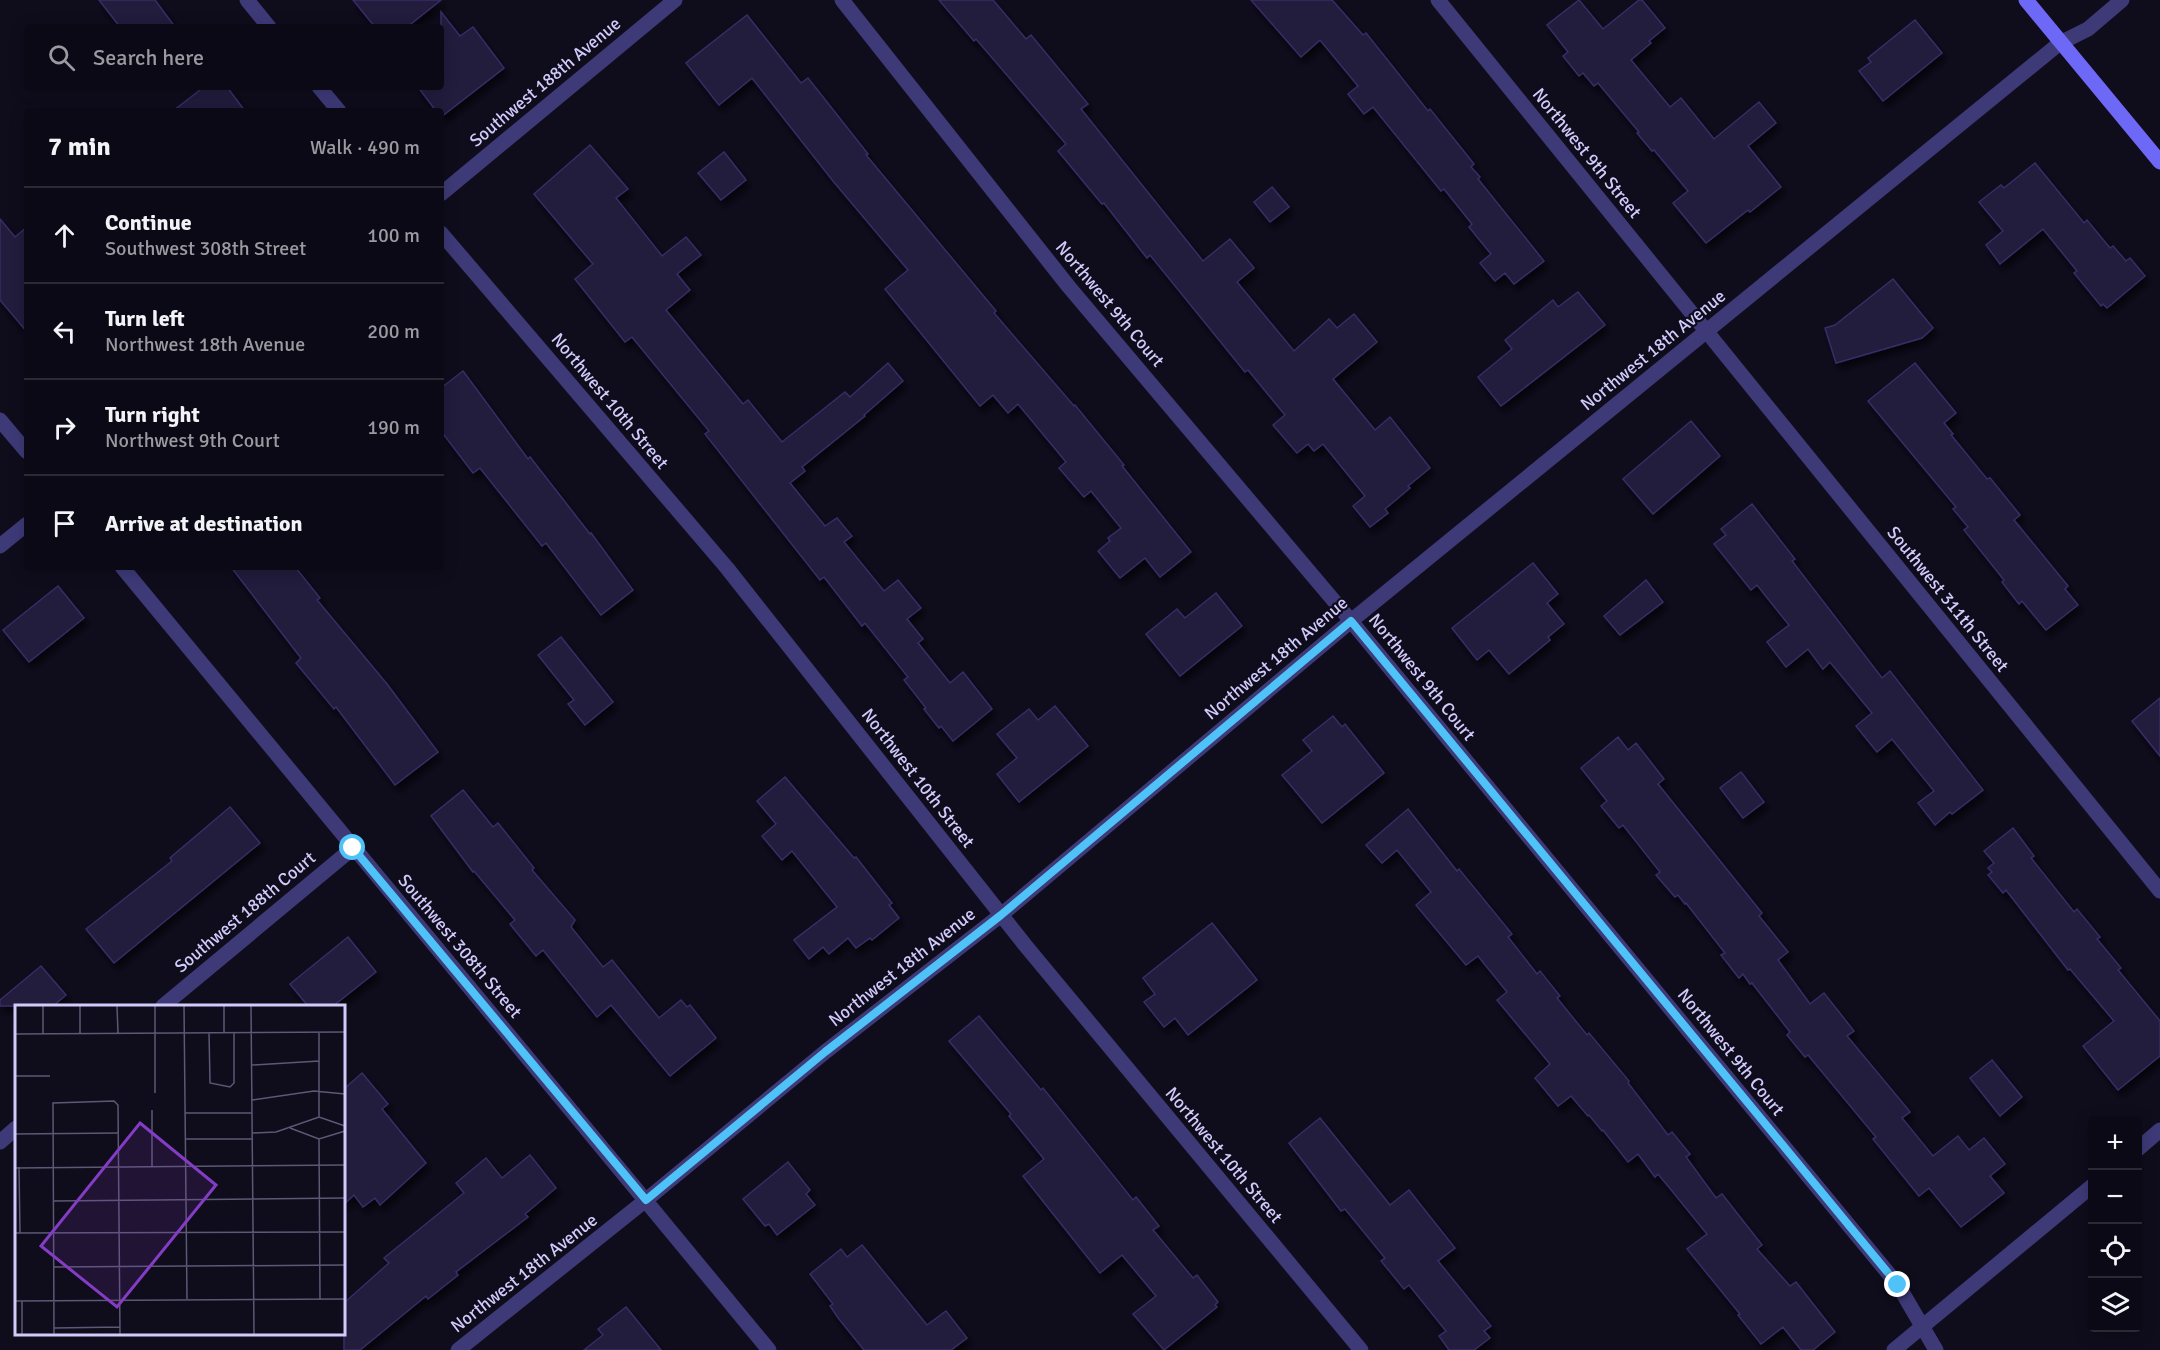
<!DOCTYPE html>
<meta charset="utf-8">
<style>
:root{--surface:#0b0915;--page:#14121e;--text:#f1f3f6;--muted:#9a9aa0;--line:#2b2a34}
body{margin:0;font-family:Signika,sans-serif;background:var(--page);color:var(--text)}
.controls{position:absolute;right:18px;bottom:18px;display:grid;overflow:hidden;border-radius:6px;box-shadow:0 3px 15px #0003}
.controls button{width:54px;height:54px;display:grid;place-items:center;padding:0;border:0;border-bottom:2px solid var(--line);background:var(--surface);color:var(--text);font:30px sans-serif}
.stop{position:absolute;width:18px;height:18px;margin:-14px;border:4px solid #4fc3f7;border-radius:50%;background:#fff}
.stop.end{background:#4fc3f7;border-color:#fff;box-shadow:0 2px 6px #0008}
.list{margin:0;padding:0;list-style:none}
h2{display:flex;justify-content:space-between;align-items:center;height:78px;margin:0;padding:0 24px;font-size:26px}
h2 small{font-size:20px;font-weight:400;color:var(--muted)}
.list li{display:grid;grid-template-columns:39px 1fr auto;gap:18px;align-items:center;box-sizing:border-box;height:96px;padding:0 24px;border-top:2px solid var(--line)}
.list b{display:block;font-size:22px;white-space:nowrap}
.list p{margin:0;font-size:20px;white-space:nowrap;color:var(--muted)}
.list em{font-size:20px;font-style:normal;color:var(--muted)}
.icon{flex:none;width:33px;height:33px;fill:none;stroke:currentColor;stroke-width:2;stroke-linecap:round;stroke-linejoin:round}
.map{position:relative;flex:none;width:2160px;height:1350px;overflow:hidden}
.search{position:absolute;background:var(--surface);box-shadow:0 3px 15px #0003;left:24px;top:24px;width:420px;height:66px;display:flex;align-items:center;gap:15px;box-sizing:border-box;padding:0 21px;border-radius:6px;color:var(--muted);font-size:22px}
.panel{position:absolute;background:var(--surface);box-shadow:0 3px 15px #0003;left:24px;top:108px;width:420px;height:462px;border-radius:6px}
.map>svg:first-child{display:block}
</style>
<div class="map">
<svg width="2160" height="1350" viewBox="0 0 2160 1350">
<defs>
<filter id="shadow"><feDropShadow dx="3.5" dy="6" stdDeviation="3" flood-color="#0009"/></filter>
</defs>
<rect width="100%" height="100%" fill="#0f0c1c"/>
<!-- building -->
<g fill="#211a3c" stroke="#392d66" stroke-width="1.5" filter="url(#shadow)">
<path d="M99 0H155L175 27H120Z"/>
<path d="M353 0H441L407 27H375Z"/>
<path d="M939 0H993L1026 39 1031 35 1088 104 1081 109 1203 261 1230 239 1254 268 1237 282 1294 351 1329 319 1337 328 1354 314 1377 342 1333 379 1375 430 1390 417 1430 468 1408 486 1410 488 1385 509 1388 513 1370 527 1353 506 1365 496 1323 444 1314 451 1308 444 1297 453 1273 425 1285 415 1248 370 1245 372 1150 255 1147 258 1104 203 1102 204 1058 151 1066 144 976 39 974 41Z"/>
<path d="M1251 0H1332L1363 35 1366 33 1428 111 1430 109 1474 164 1471 167 1480 177 1478 179 1544 261 1514 284 1505 273 1495 281 1480 263 1491 254 1469 227 1472 224 1444 189 1441 191 1373 107 1364 114 1348 94 1358 86 1320 40 1301 57Z"/>
<path d="M1579 0 1603 29 1639 0H1642L1665 28 1649 41 1651 43 1631 60 1670 107 1681 98 1714 139 1759 102 1776 123 1748 146 1781 187 1750 212 1748 210 1706 243 1673 203 1688 191 1654 150 1652 151 1637 133 1639 132 1598 83 1594 86 1583 73 1579 76 1563 56 1568 52 1547 25Z"/>
<path d="M441 12 460 36 473 27 504 68 441 117V111H436L418 87H441Z"/>
<path d="M747 15 801 83 808 78 868 154 866 155 996 311 994 313 1074 406 1075 405 1124 465 1122 466 1191 552 1160 577 1145 558 1120 578 1098 551 1110 541 1108 538 1121 528 1091 491 1084 497 1059 468 1066 462 1018 404 1008 413 993 395 980 406 885 289 908 270 833 181 752 78 719 105 686 63Z"/>
<path d="M1915 20 1942 53 1883 101 1859 71 1871 62 1868 58Z"/>
<path d="M204 87H227L245 111H173Z"/>
<path d="M590 145 628 189 616 198 662 256 686 237 701 255 677 274 690 290 666 310 743 404 748 400 782 442 845 392 850 397 888 363 903 381 864 415 865 416 802 467 805 471 790 483 825 526 837 518 852 536 844 542 884 591 898 580 921 608 907 619 923 639 918 643 950 683 963 672 992 709 953 741 941 726 939 728 924 709 926 708 904 680 908 677 865 623 862 626 824 577 820 580 705 434 709 431 632 337 625 342 575 279 593 264 534 194Z"/>
<path d="M724 152 746 180 721 200 698 173Z"/>
<path d="M2035 163 2084 223 2087 220 2110 248 2113 246 2126 261 2130 258 2145 276 2107 308 2103 304 2101 306 2074 273 2077 271 2043 229 2000 264 1986 245 2003 231 1979 202 2001 185 2004 188Z"/>
<path d="M1272 187 1289 207 1270 222 1254 202Z"/>
<path d="M0 219 15 237 27 227V332L0 300Z"/>
<path d="M1893 279 1933 328 1922 338 1836 363 1825 328 1835 325Z"/>
<path d="M1578 292 1605 325 1501 406 1478 377 1512 349 1505 340 1553 300 1558 307Z"/>
<path d="M1915 363 1956 413 1944 423 1953 434 1951 435 1987 479 1990 478 2020 515 2014 520 2068 586 2065 589 2078 605 2046 630 2022 601 2019 604 2002 582 2004 580 1964 530 1968 527 1953 509 1956 507 1868 401Z"/>
<path d="M463 371 528 459 530 457 590 534 591 533 633 590 601 615 546 543 542 546 480 468 473 473 441 431V388Z"/>
<path d="M1691 421 1720 456 1653 514 1623 479Z"/>
<path d="M1752 504 1795 559 1792 561 1882 678 1890 671 1983 790 1952 814 1950 812 1935 825 1918 803 1934 791 1892 739 1877 752 1856 726 1872 713 1830 662 1823 669 1808 649 1786 667 1767 642 1789 625 1757 585 1751 590 1714 544 1726 535 1721 529Z"/>
<path d="M1533 563 1558 594 1547 603 1564 624 1548 637 1550 640 1509 674 1489 650 1477 660 1452 628Z"/>
<path d="M231 567H295L320 598 317 600 387 684 438 752 395 785 336 707 334 709 296 663 301 658Z"/>
<path d="M1646 580 1663 602 1620 635 1604 616Z"/>
<path d="M58 586 84 618 29 662 3 630Z"/>
<path d="M1216 593 1242 626 1180 676 1146 634 1177 609 1185 618Z"/>
<path d="M561 637 613 702 585 725 568 704 574 700 538 655Z"/>
<path d="M2160 698V756L2132 721Z"/>
<path d="M1055 706 1088 746 1019 802 997 774 1017 758 997 734 1029 709 1038 720Z"/>
<path d="M1333 716 1342 727 1345 724 1384 773 1322 823 1282 775 1312 751 1303 740Z"/>
<path d="M1618 737 1628 750 1636 743 1664 779 1658 784 1762 913 1759 916 1788 952 1778 960 1810 1004 1824 993 1854 1031 1847 1036 1906 1107 1910 1112 1902 1118 1933 1156 1958 1136 1969 1150 1984 1138 2005 1164 1990 1176 2004 1193 1961 1227 1929 1188 1919 1196 1873 1139 1876 1137 1808 1055 1805 1057 1787 1035 1790 1032 1752 983 1750 984 1743 974 1739 978 1721 955 1725 953 1686 903 1685 904 1678 895 1675 897 1656 875 1660 872 1623 825 1619 828 1601 806 1607 801 1581 768Z"/>
<path d="M1741 772 1764 802 1743 818 1720 788Z"/>
<path d="M785 777 854 858 856 857 892 903 889 905 899 918 872 940 870 938 856 948 848 938 829 954 823 947 809 959 794 940 837 907 792 851 782 860 762 836 776 824 757 801Z"/>
<path d="M463 790 493 827 498 823 534 868 532 870 575 920 571 927 603 967 612 960 659 1018 681 1000 687 1007 690 1005 716 1038 670 1076 611 1005 597 1017 543 950 536 956 510 924 515 920 474 871 473 872 431 816Z"/>
<path d="M230 807 260 843 114 963 86 929 172 861 170 858Z"/>
<path d="M1408 809 1457 871 1459 869 1512 934 1508 937 1537 974 1540 971 1560 996 1557 998 1587 1035 1589 1033 1629 1081 1628 1083 1668 1135 1672 1132 1690 1154 1686 1157 1716 1198 1722 1194 1762 1245 1757 1249 1790 1286 1796 1282 1835 1332 1813 1350H1801L1783 1327 1761 1344 1738 1315 1740 1314 1687 1249 1707 1234 1668 1186 1658 1174 1655 1177 1638 1154 1628 1162 1603 1130 1602 1131 1589 1115 1588 1116 1571 1096 1558 1106 1535 1078 1550 1064 1497 1000 1507 992 1478 956 1466 965 1416 905 1431 892 1397 850 1382 863 1366 845Z"/>
<path d="M2013 828 2034 856 2031 858 2074 912 2077 909 2100 937 2097 939 2121 968 2118 970 2160 1021V1056L2118 1090 2083 1046 2114 1021 2070 969 2068 970 2006 890 2003 893 1988 875 1992 872 1988 868 1994 863 1984 851Z"/>
<path d="M1212 923 1257 980 1188 1035 1175 1018 1164 1027 1144 1002 1155 994 1143 978Z"/>
<path d="M348 937 376 972 333 1006H308L290 984Z"/>
<path d="M41 966 66 995 53 1006H0V1000Z"/>
<path d="M979 1016 1041 1090 1043 1088 1133 1200 1136 1197 1159 1226 1153 1230 1193 1278 1197 1275 1218 1302 1215 1305 1217 1307 1164 1350 1133 1314 1156 1296 1122 1255 1100 1273 1023 1176 1044 1159 1009 1116 1011 1114 949 1041Z"/>
<path d="M1992 1060 2022 1097 2000 1116 1970 1078Z"/>
<path d="M362 1073 388 1104 382 1109 426 1163 380 1205 375 1198 363 1207 354 1195 344 1204V1089Z"/>
<path d="M1320 1118 1390 1205 1409 1190 1455 1248 1438 1261 1491 1326 1484 1331 1490 1338 1474 1350H1449L1439 1336 1446 1331 1409 1285 1404 1289 1381 1261 1385 1258 1345 1209 1341 1211 1289 1143Z"/>
<path d="M530 1155 556 1188 525 1214 528 1217 456 1272 458 1275 428 1299 426 1296 360 1350H344V1303L389 1263 384 1258 464 1193 456 1183 486 1158 502 1178Z"/>
<path d="M788 1162 810 1190 806 1194 815 1205 777 1235 769 1224 765 1226 743 1199Z"/>
<path d="M862 1245 927 1325 946 1311 967 1338 951 1350H864L839 1319 830 1306 833 1304 810 1274 841 1249 847 1257Z"/>
<path d="M626 1307 661 1350H584L603 1335 598 1329Z"/>
</g>
<g fill="none" stroke-linecap="round" stroke-linejoin="round">
<!-- street -->
<g stroke="#3e3a78" stroke-width="15">
<path d="M247 0 269 27"/>
<path d="M842 0 1069 287 1351 621 1898 1285 1936 1350"/>
<path d="M1438 0 2160 891"/>
<path d="M319 87 339 111"/>
<path d="M441 194 675 0"/>
<path d="M441 233 727 568 1025 945 1361 1350"/>
<path d="M0 420 27 452"/>
<path d="M0 546 27 524"/>
<path d="M122 567 769 1350"/>
<path d="M163 1006 353 848"/>
<path d="M0 1142 16 1128"/>
<path d="M2138 1149 2160 1130"/>
<path d="M458 1350 646 1200 825 1052 1001 915 1351 621 2060 43 2088 29 2122 0"/>
<path d="M1894 1350 2092 1186"/>
</g>
<!-- secondary -->
<path stroke="#6d68f6" stroke-width="15" d="M2026 0 2160 162"/>
</g>
<g fill="none" stroke-linecap="round" stroke-linejoin="round">
<!-- route -->
<path stroke="#4fc3f7" stroke-width="8" d="M353 848 646 1200 825 1052 1001 915 1351 621 1898 1285"/>
</g>
<g text-anchor="middle" dominant-baseline="central" stroke-width="4.5" stroke-linejoin="round" paint-order="stroke">
<!-- street labels -->
<g font-size="18" fill="#d1cbfc" stroke="#0f0c1c">
<text transform="translate(545 82) rotate(-40)">Southwest 188th Avenue</text>
<text transform="translate(1587 153) rotate(51)">Northwest 9th Street</text>
<text transform="translate(1110 304) rotate(50)">Northwest 9th Court</text>
<text transform="translate(1653 350) rotate(-39)">Northwest 18th Avenue</text>
<text transform="translate(610 401) rotate(50)">Northwest 10th Street</text>
<text transform="translate(1948 599) rotate(51)">Southwest 311th Street</text>
<text transform="translate(1276 658) rotate(-40)">Northwest 18th Avenue</text>
<text transform="translate(1422 677) rotate(51)">Northwest 9th Court</text>
<text transform="translate(918 778) rotate(52)">Northwest 10th Street</text>
<text transform="translate(245 912) rotate(-40)">Southwest 188th Court</text>
<text transform="translate(460 946) rotate(50)">Southwest 308th Street</text>
<text transform="translate(902 967) rotate(-38)">Northwest 18th Avenue</text>
<text transform="translate(1731 1052) rotate(51)">Northwest 9th Court</text>
<text transform="translate(1224 1155) rotate(50)">Northwest 10th Street</text>
<text transform="translate(524 1273) rotate(-38)">Northwest 18th Avenue</text>
</g>
</g>
<!-- overview -->
<g transform="translate(15 1005)">
<rect width="330" height="330" fill="#0f0c1c"/>
<path fill="none" stroke="#5d5876" stroke-width="1.5" d="M28 1V29M65 1V28M102 1 103 28M140 1V88M169 1 172 294M209 1V27M236 1 239 329M194 27 195 78 215 82 219 78V27M304 27V112M0 29 330 27M237 60 304 56M0 71H35M237 95 299 86 330 89M137 105V161M170 108H237M275 123 304 134 330 126M237 128 261 127 304 112 330 121M0 129 104 128M170 134H237M304 134 305 294M4 162 5 228M0 163 330 160M38 196 330 193M0 228 330 227M39 262 330 260M0 296 330 294M7 296V329M39 323 105 322M39 329 38 98 99 96 103 100 105 329"/>
<path fill="#843cc5" fill-opacity="0.15" stroke="#843cc5" stroke-width="3" d="M125 118 201 180 102 302 26 241Z"/>
<rect width="330" height="330" fill="none" stroke="#d1cbfc" stroke-width="3"/>
</g>
</svg>
<div class="controls">
<button>+</button>
<button>−</button>
<button><svg class="icon" aria-label="locate" viewBox="0 0 24 24"><circle cx="12" cy="12" r="6"/><path d="M12 2v4M12 18v4M2 12h4M18 12h4"/></svg></button>
<button><svg class="icon" aria-label="layers" viewBox="0 0 24 24"><path d="M12 4l9 5-9 5-9-5zM3 14l9 5 9-5"/></svg></button>
</div>
<div class="stop" style="left:353px;top:848px"></div>
<div class="stop end" style="left:1898px;top:1285px"></div>
<div class="search"><svg class="icon" aria-label="search" viewBox="0 0 24 24"><circle cx="10" cy="10" r="6"/><path d="M15 15l6 6"/></svg>Search here</div>
<section class="panel">
<h2>7 min<small>Walk · 490 m</small></h2>
<ul class="list">
<li><svg class="icon" aria-label="ahead" viewBox="0 0 24 24"><path d="M12 20V5M6 11l6-6 6 6"/></svg><div><b>Continue</b><p>Southwest 308th Street</p></div><em>100 m</em></li>
<li><svg class="icon" aria-label="left" viewBox="0 0 24 24"><path d="M17 20v-9H6M10 6l-5 5 5 5"/></svg><div><b>Turn left</b><p>Northwest 18th Avenue</p></div><em>200 m</em></li>
<li><svg class="icon" aria-label="right" viewBox="0 0 24 24"><path d="M7 20v-9h11M14 6l5 5-5 5"/></svg><div><b>Turn right</b><p>Northwest 9th Court</p></div><em>190 m</em></li>
<li><svg class="icon" aria-label="arrive" viewBox="0 0 24 24"><path d="M6 21V4h12l-3 4 3 4H6"/></svg><div><b>Arrive at destination</b></div></li>
</ul>
</section>
</div>
